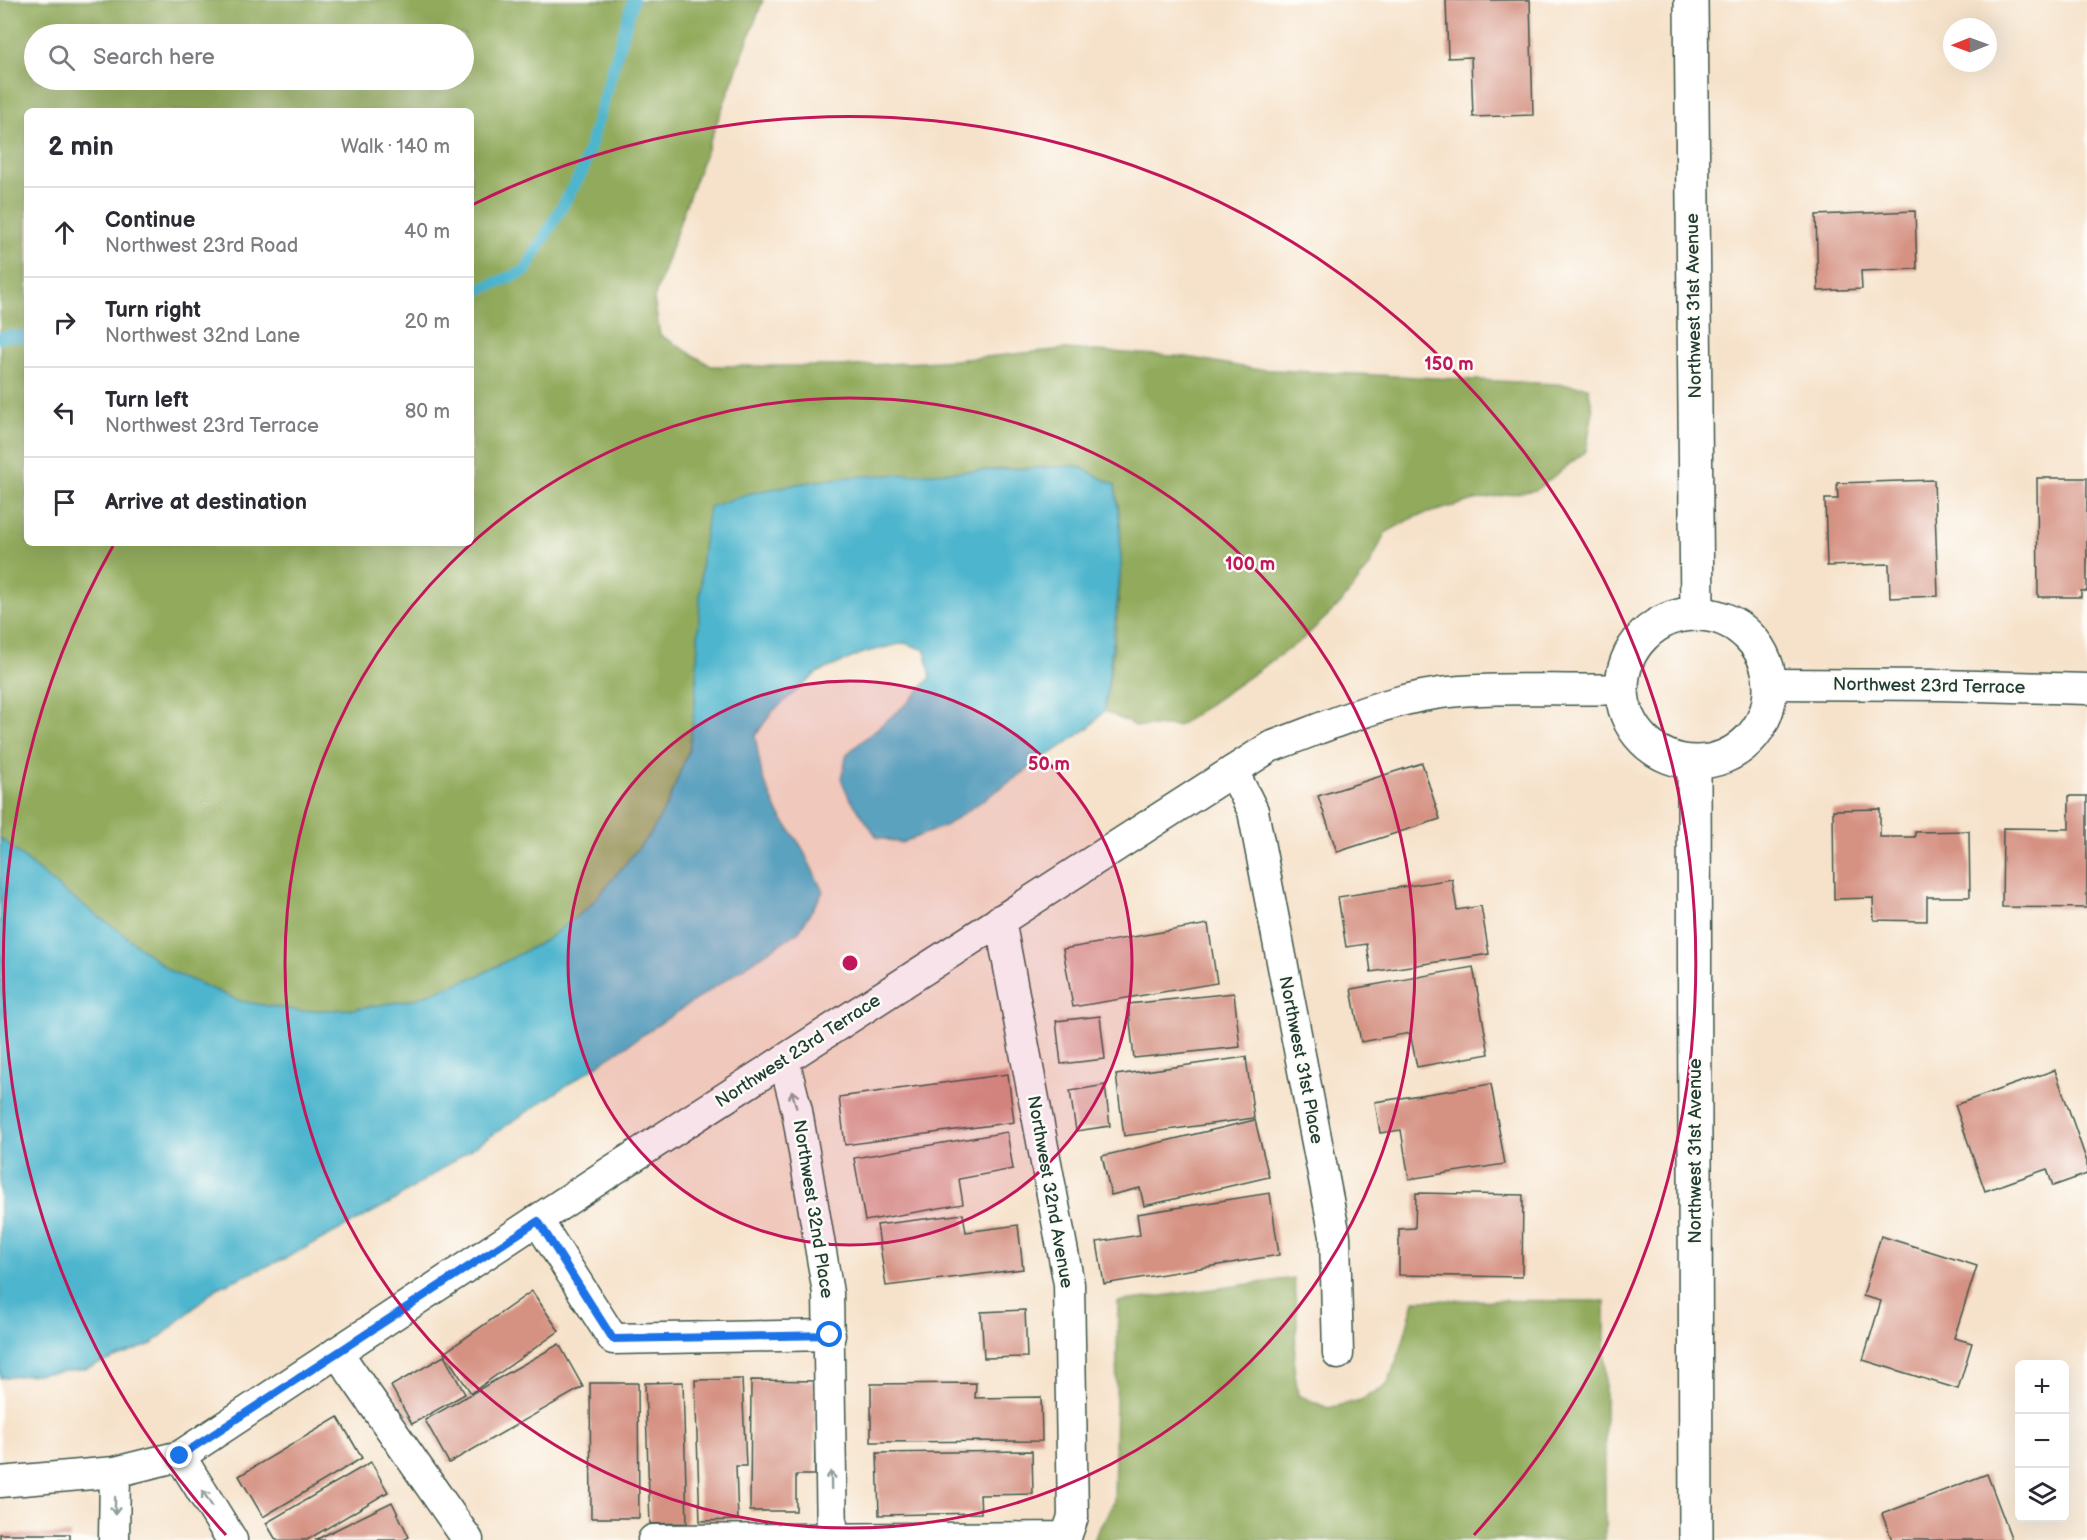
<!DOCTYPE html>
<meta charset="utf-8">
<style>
:root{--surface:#fff;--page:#f7f7f7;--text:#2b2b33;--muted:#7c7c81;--line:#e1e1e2}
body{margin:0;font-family:"Balsamiq Sans",sans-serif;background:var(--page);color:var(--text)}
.controls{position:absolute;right:18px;bottom:18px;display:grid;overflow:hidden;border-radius:9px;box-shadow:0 6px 24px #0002}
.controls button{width:54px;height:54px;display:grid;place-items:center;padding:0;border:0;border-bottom:2px solid var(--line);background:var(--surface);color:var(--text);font:30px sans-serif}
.compass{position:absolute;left:1943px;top:18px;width:54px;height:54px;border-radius:50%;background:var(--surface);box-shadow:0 6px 24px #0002;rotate:269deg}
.stop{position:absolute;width:18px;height:18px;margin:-14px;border:4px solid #1a73e8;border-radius:50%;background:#fff}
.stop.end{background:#1a73e8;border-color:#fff;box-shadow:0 2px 6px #0008}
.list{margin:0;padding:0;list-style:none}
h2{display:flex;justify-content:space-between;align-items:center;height:78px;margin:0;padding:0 24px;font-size:26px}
h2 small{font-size:20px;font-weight:400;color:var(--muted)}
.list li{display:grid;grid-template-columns:39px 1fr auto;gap:18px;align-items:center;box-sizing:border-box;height:90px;padding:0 24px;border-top:2px solid var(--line)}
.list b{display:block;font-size:22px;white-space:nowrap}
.list p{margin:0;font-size:20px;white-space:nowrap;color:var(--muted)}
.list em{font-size:20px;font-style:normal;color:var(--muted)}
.icon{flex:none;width:33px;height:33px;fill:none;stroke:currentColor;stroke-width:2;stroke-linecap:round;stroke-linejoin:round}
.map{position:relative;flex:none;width:2087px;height:1540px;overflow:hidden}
.search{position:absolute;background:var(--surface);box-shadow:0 6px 24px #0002;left:24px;top:24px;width:450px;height:66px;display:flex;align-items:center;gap:15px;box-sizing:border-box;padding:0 21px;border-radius:33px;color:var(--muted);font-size:22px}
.panel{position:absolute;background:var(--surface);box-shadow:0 6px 24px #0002;left:24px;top:108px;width:450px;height:438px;border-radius:9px}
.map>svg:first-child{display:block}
</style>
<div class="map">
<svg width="2087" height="1540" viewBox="0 0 2087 1540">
<rect width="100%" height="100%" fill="#fdfcf7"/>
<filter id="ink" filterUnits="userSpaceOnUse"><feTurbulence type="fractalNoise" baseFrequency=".0167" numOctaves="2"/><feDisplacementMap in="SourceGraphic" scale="12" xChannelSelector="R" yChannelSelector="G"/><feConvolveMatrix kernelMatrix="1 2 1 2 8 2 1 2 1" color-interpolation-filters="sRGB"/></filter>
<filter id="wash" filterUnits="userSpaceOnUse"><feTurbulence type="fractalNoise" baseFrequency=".008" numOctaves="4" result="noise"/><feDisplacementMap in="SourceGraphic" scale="24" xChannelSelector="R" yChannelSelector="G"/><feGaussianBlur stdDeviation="1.35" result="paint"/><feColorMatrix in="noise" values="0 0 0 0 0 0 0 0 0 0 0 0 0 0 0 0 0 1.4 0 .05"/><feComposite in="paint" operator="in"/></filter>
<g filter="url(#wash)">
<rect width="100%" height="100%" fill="#f6e2ca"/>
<!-- forest -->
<g fill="#91aa5b" stroke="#587448" stroke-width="1.5" fill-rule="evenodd">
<path d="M0 0H763L684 210 654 299 660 335 711 366H854L955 360 1065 349 1187 357 1254 369 1556 384 1588 387 1593 411 1586 451 1536 490 1475 500 1414 517 1385 533 1369 567 1341 603 1303 639 1178 726H1136L1104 711C1113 655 1124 584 1120 527 1120 513 1117 499 1115 485L1077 466 1000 469 941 474 847 477 797 484 747 494 710 507 702 557 695 705 689 750 667 805 651 833 590 906 546 940 480 975 412 1000 354 1009 298 1011 240 1001 170 971 122 933 63 891 0 838ZM34 34H464V80H34ZM27 111H471V543H27Z"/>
<path d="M1294 1278 1297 1321 1294 1366 1298 1395 1328 1408 1361 1400 1387 1385 1401 1349 1414 1300 1605 1301V1540H1093L1114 1502 1118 1302Z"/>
</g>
<!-- water -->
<path fill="#4eb5cd" stroke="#367980" stroke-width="1.5" d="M1077 466 1115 485 1120 526 1121 566 1107 692 1104 711 1090 727 945 826 901 843 877 837 849 797 841 779 847 754 911 700 931 677 925 650 904 643 863 653 817 673 773 711 755 736 762 776 778 813 801 846 823 892 799 931 390 1203 288 1257 217 1288 152 1344 85 1369 0 1378V838L63 891 122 933 170 971 240 1001 298 1011 354 1009 412 1000 480 975 546 940 590 906 651 833 667 805 689 750 695 705 702 557 709 507 747 494 797 484 847 477Z"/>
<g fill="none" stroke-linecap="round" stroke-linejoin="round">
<!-- stream -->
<g stroke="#4eb5cd" stroke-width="12">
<path d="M471 293 525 271 583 170 633 0"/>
<path d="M0 338 8 336 27 337"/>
</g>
</g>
<g id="blocks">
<!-- building -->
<g fill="#d59283">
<path d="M1446 0H1530L1533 115 1473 117 1471 57 1448 58Z"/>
<path d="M1915 211 1917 269 1861 271 1862 289 1818 291 1816 215Z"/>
<path d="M2037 478H2087V591H2081V597H2038Z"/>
<path d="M1934 480 1938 596 1890 598 1889 564 1827 566 1825 499H1838L1837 483Z"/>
<path d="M1422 763 1440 819 1337 852 1318 796Z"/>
<path d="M2069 796H2087V908L2002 907 2003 828 2069 829Z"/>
<path d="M1880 809V837H1915V832L1969 831 1970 897H1927V921L1874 920 1873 898 1834 899 1833 810Z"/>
<path d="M1452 879 1457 910 1481 906 1489 954 1371 972 1367 944 1346 947 1338 897Z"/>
<path d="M1208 924 1217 983 1073 1007 1063 949Z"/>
<path d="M1473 967 1489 1054 1417 1067 1410 1033 1361 1042 1351 989Z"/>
<path d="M1234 993 1240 1047 1134 1058 1128 1004Z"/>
<path d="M1100 1016 1105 1059 1061 1064 1056 1021Z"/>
<path d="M1246 1057 1254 1118 1124 1136 1116 1075Z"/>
<path d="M2055 1070 2087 1162V1174L2053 1186 2047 1169 1985 1191 1955 1105Z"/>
<path d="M1008 1074 1014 1122 845 1145 839 1097Z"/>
<path d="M1491 1084 1505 1164 1409 1179 1401 1130 1380 1133 1375 1102Z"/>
<path d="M1105 1085 1110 1126 1076 1131 1070 1091Z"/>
<path d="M1255 1120 1269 1177 1144 1206 1140 1188 1111 1195 1102 1156Z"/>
<path d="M1007 1132 1013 1169 959 1179 963 1204 865 1221 854 1158Z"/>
<path d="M1270 1193 1279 1255 1104 1284 1097 1242 1140 1235 1137 1214Z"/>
<path d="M1416 1193 1523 1195 1522 1277 1399 1275V1229L1415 1228Z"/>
<path d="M963 1214 966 1232 1018 1225 1023 1269 886 1286 877 1225Z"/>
<path d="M1881 1236 1977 1266 1954 1338 1972 1343 1958 1389 1863 1360 1881 1301 1863 1296Z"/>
<path d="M532 1291 559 1331 471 1393 444 1353Z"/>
<path d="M1025 1310 1027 1357 984 1358 981 1312Z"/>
<path d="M559 1344 583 1387 449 1463 425 1420Z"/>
<path d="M444 1356 465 1394 412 1424 391 1386Z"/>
<path d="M742 1379 746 1466H736L738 1520 700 1521 695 1380Z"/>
<path d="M751 1380 815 1381V1475H796V1511H750Z"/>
<path d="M683 1382 687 1523 650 1524 645 1383Z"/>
<path d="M590 1383H638L639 1518H591Z"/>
<path d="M976 1383 975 1398 1041 1397 1042 1441 871 1442V1384Z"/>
<path d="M338 1417 362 1458 263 1517 239 1476Z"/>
<path d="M1032 1451 1033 1494 980 1495 981 1513 879 1515 877 1453Z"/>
<path d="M371 1462 388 1492 307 1540H276L266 1523Z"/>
<path d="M1987 1474 2012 1540H1892L1882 1514Z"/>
<path d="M392 1502 409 1537 404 1540H315Z"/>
<rect x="0" y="1534" width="70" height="6"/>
</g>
</g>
</g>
<g filter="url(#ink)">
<use href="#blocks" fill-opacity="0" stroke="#3f564a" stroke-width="1.5"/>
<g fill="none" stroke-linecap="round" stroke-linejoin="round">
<!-- minor casing -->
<g stroke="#3f564a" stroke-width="33">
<g id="minor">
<path d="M1771 684 1941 685 2087 689"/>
<path d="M1233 771 1253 811 1335 1236 1338 1354"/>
<path d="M784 1060 797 1111 828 1293 832 1539"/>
<path d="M538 1221 613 1339 830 1335"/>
<path d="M337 1352 468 1540"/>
<path d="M180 1456 232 1540"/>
<path d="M0 1482 115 1472 180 1456 613 1170 1270 747C1331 725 1395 695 1460 691 1513 687 1567 691 1621 689"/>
<path d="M114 1540 115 1472"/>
<path d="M653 1540 1066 1537 1073 1517 1069 1284 1000 920"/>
</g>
</g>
<!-- tertiary casing -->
<g stroke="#3f564a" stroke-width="36">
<g id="tertiary">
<path d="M1691 0 1697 612"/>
<circle cx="1696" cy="688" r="74"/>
<path d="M1694 763 1696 1540"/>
</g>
</g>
<!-- minor -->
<use href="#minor" stroke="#fff" stroke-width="30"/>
<!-- tertiary -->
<use href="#tertiary" stroke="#fff" stroke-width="33"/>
</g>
<!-- one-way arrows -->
<defs><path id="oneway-shaft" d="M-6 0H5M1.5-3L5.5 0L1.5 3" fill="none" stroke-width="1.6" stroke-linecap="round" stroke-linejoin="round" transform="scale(1.5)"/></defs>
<g stroke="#8f9e9a">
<use href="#oneway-shaft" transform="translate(794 1099) rotate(-105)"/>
<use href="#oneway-shaft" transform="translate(831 1480) rotate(-91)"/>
<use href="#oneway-shaft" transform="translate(207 1498) rotate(-122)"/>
<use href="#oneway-shaft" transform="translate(115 1506) rotate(91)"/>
</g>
</g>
<g fill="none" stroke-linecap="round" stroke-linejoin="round" filter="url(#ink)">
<!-- route -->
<path stroke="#1a73e8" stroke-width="8" d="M180 1456 538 1221 613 1339 830 1335"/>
</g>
<!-- distance rings -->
<circle cx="850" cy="963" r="282" fill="#c2185b" fill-opacity=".12"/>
<g fill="none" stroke="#c2185b" stroke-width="3">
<circle cx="850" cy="963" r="282"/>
<circle cx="850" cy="963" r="565"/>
<path d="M226 1535A847 847 0 0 1 113 546M472 205A847 847 0 0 1 1474 1535"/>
</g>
<g text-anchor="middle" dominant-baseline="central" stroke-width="5" stroke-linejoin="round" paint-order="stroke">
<!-- street labels -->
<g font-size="18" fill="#1f3d34" stroke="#fdfcf7">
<text transform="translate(1694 306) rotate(-91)">Northwest 31st Avenue</text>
<text transform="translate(1929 686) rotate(1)">Northwest 23rd Terrace</text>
<text transform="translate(798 1051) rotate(-33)">Northwest 23rd Terrace</text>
<text transform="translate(1301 1060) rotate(79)">Northwest 31st Place</text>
<text transform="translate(1695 1151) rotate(-90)">Northwest 31st Avenue</text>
<text transform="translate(1050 1192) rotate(80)">Northwest 32nd Avenue</text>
<text transform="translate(813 1209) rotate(81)">Northwest 32nd Place</text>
</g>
</g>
<circle cx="850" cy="963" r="9" fill="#c2185b" stroke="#fdfcf7" stroke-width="3"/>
<g font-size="18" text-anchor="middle" font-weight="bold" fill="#c2185b" stroke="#fdfcf7" stroke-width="5" stroke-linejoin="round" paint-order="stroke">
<text x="1449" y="370">150 m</text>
<text x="1250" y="570">100 m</text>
<text x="1049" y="770">50 m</text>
</g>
</svg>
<div class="controls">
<button>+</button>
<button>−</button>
<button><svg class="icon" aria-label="layers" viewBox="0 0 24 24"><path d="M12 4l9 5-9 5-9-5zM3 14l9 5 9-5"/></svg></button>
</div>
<svg class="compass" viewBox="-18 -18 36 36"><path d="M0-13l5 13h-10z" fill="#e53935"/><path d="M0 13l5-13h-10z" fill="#7c7c81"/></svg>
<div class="stop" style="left:830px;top:1335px"></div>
<div class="stop end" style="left:180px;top:1456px"></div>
<div class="search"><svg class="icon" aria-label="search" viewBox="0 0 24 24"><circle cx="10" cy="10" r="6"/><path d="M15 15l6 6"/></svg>Search here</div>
<section class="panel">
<h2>2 min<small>Walk · 140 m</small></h2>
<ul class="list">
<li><svg class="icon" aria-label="ahead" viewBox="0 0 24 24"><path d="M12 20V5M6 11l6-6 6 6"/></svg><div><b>Continue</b><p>Northwest 23rd Road</p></div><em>40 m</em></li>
<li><svg class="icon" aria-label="right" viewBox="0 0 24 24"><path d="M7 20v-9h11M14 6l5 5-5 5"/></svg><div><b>Turn right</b><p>Northwest 32nd Lane</p></div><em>20 m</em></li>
<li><svg class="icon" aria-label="left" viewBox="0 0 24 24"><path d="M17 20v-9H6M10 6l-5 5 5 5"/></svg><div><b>Turn left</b><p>Northwest 23rd Terrace</p></div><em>80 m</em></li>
<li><svg class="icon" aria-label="arrive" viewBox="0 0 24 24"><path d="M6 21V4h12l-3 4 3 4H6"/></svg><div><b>Arrive at destination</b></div></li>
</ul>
</section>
</div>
